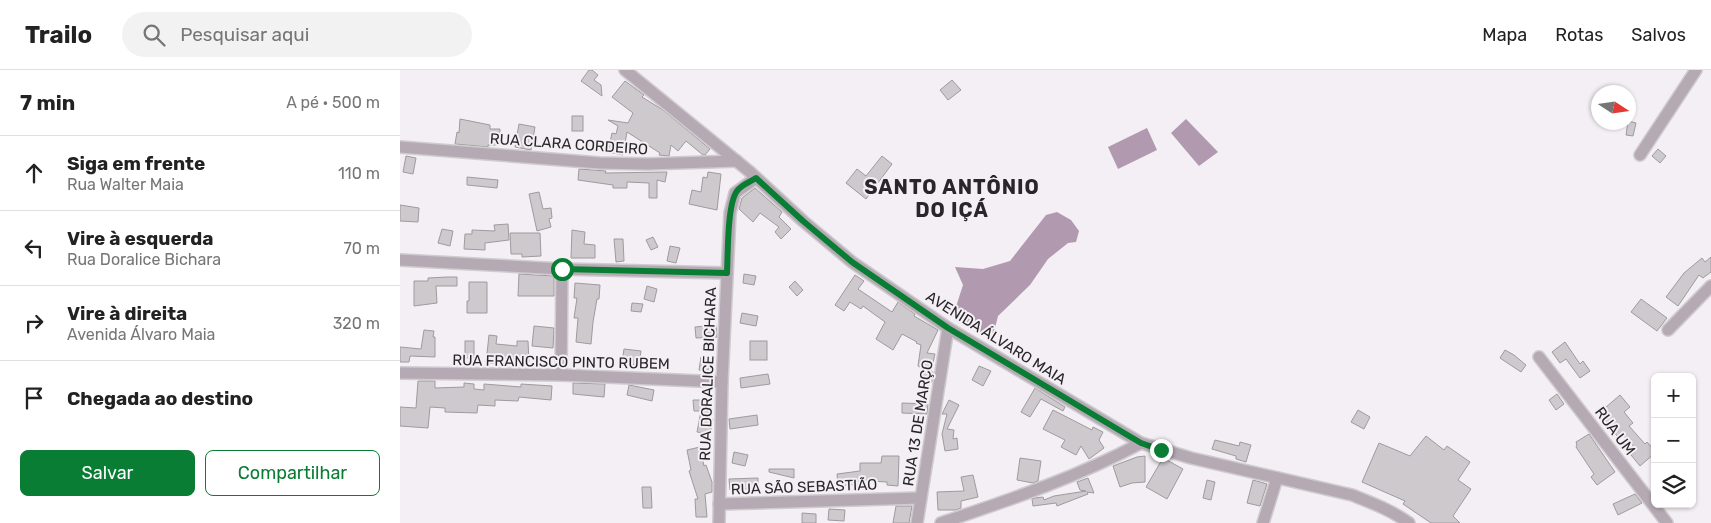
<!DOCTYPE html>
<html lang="pt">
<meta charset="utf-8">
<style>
:root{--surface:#fff;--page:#f2f2f2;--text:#222;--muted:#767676;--line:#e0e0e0;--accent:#097d34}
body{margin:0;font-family:Rubik,sans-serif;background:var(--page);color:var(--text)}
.controls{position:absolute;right:15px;bottom:15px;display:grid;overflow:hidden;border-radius:8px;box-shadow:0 1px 4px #0004}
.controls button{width:45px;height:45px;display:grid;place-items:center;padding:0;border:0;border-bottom:1px solid var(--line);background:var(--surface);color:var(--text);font:25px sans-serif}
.compass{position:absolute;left:1191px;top:15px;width:45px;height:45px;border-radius:50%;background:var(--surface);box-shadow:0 1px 4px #0004;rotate:102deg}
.stop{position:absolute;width:15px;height:15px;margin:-11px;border:4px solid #097d34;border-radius:50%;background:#fff}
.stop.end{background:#097d34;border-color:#fff;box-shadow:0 1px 5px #0008}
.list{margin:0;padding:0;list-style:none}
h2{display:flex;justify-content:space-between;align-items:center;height:65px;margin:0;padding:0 20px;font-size:21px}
h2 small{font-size:16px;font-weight:400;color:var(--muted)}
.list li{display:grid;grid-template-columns:32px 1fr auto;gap:15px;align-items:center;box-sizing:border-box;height:75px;padding:0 20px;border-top:1px solid var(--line)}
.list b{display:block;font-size:19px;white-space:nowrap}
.list p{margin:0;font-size:16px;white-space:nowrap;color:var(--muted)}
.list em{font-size:16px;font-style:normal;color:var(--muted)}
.actions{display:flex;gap:10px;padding:15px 20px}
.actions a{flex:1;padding:11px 0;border:1px solid var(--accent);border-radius:8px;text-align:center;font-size:18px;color:var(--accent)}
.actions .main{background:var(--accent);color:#fff}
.icon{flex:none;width:28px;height:28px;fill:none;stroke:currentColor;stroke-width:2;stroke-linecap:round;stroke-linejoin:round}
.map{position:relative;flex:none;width:1311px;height:453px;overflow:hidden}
header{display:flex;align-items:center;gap:30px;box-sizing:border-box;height:70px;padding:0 25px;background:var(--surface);border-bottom:1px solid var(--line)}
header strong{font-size:24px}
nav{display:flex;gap:28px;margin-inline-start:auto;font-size:18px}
.search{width:350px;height:45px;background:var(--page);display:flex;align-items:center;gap:12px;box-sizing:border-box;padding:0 18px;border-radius:28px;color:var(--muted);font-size:19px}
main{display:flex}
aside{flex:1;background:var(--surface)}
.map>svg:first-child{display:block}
</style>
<header>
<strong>Trailo</strong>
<div class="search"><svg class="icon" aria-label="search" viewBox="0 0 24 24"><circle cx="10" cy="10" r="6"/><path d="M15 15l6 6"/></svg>Pesquisar aqui</div>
<nav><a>Mapa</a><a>Rotas</a><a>Salvos</a></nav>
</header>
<main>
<aside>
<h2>7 min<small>A pé · 500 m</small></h2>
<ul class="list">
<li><svg class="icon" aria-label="ahead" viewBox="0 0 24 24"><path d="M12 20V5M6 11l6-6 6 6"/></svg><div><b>Siga em frente</b><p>Rua Walter Maia</p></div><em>110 m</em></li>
<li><svg class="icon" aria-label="left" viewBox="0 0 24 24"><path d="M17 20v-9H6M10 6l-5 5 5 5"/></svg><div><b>Vire à esquerda</b><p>Rua Doralice Bichara</p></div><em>70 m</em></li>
<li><svg class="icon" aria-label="right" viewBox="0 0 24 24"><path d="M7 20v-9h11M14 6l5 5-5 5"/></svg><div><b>Vire à direita</b><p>Avenida Álvaro Maia</p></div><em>320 m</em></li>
<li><svg class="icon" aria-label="arrive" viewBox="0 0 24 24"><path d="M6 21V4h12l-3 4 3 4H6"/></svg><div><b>Chegada ao destino</b></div></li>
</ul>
<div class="actions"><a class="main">Salvar</a><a>Compartilhar</a></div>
</aside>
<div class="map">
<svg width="1311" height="453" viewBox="0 0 1311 453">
<rect width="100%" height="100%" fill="#f4eff4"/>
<!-- water -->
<g fill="#b199af">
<path d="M786 49 818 82 799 96 771 63Z"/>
<path d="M747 58 757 80 718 99 708 77Z"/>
<path d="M657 142 671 150 679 161 676 172 668 173 648 189 630 215 598 246 592 270 553 246 563 215 555 197 583 199 610 191 646 145Z"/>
</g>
<!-- building -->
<g fill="#cec9cd" stroke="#9f9a9e">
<path d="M189 0H192L198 5 194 10 201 15 202 26 181 11Z"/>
<path d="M552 10 561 20 548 30 540 20Z"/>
<path d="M225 11 244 25 242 27 263 40 310 79 305 85H303L286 71 278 81 271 75 269 86 259 85 260 83 227 62 223 85 208 82 212 63 216 64 218 56 208 50 228 53 233 43 212 27Z"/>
<rect x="172" y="46" width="11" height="15"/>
<path d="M60 49 90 55V59H100V75H88V77L55 74 57 62 59 63Z"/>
<path d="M1228 51 1236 53 1233 66 1226 65Z"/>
<path d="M119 54 135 57 131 80 115 77Z"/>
<path d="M1258 79 1266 86 1260 93 1252 86Z"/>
<path d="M6 86 16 88 13 104 3 102Z"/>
<path d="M482 86 492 94 466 129 446 113 457 99 466 106Z"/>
<path d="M179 99 206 101 205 103 267 102 265 112 257 110V128H249V113L227 112V118H213V115L178 110Z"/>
<path d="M308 102 321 104 317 140 289 134 292 120 301 122 303 107 307 108Z"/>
<path d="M67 107 98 110 97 118 67 115Z"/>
<path d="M355 118 382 142 379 147 391 159 381 169 375 162 379 157 360 143 353 152 339 139 342 128Z"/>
<path d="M139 122 143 139 151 138 152 148 149 149 151 157 137 161 129 124Z"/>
<path d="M0 135 19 138 18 152 0 151Z"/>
<path d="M108 154 109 170 85 173V180L64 179 65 164H72V160L95 161 94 155Z"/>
<path d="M42 159 53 161 50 176 38 173Z"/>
<path d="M172 160 185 162 184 174 195 175V188H171Z"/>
<path d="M110 163H140L141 186 122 187V184H111Z"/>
<path d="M253 167 258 177 251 180 246 170Z"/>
<path d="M214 169H223L224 191 216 192Z"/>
<path d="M270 176 280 178 276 193 267 191Z"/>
<path d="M1311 187V202L1303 208 1299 205 1278 236 1266 227 1284 203 1302 188 1305 192Z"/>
<path d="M119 204 154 206V226H118Z"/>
<path d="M344 204 356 206 354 215 343 213Z"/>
<path d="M455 205 464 211 458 219 492 242 498 232 515 244 514 246 538 260 527 283 535 284 531 302H533L532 312H521L522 294 520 297 518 296 521 275 516 273 517 272 502 264 493 280 476 269 485 252 463 236 461 239 450 232 444 241 435 235Z"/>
<path d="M47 207H57V216H36L37 233 14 236V211H28V208Z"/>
<path d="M395 211 403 220 397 226 389 217Z"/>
<path d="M69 212H87V243H67V231H69Z"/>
<path d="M175 213 200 215 199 229H197L193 252 191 274 176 272 178 248H174L177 228H174Z"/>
<path d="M247 216 257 219 254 232 244 229Z"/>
<path d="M1241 229 1267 248 1257 261 1231 242Z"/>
<path d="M232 233 243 234 241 242 231 241Z"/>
<path d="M342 243 358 246 356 256 340 253Z"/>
<path d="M316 255 317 267 296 268 295 257Z"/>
<path d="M134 256 154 258 153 278 132 276Z"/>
<path d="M24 260 34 261 33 267H35V287L10 286 9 292H0V277L21 279Z"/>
<path d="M89 265 97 266 96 274 117 276V271H128L129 292 104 293V294L86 293Z"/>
<rect x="65" y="271" width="9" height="17"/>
<rect x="350" y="271" width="17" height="19"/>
<path d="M1165 272 1180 294 1183 291 1190 301 1180 308 1166 289 1160 293 1152 282Z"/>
<path d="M224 279 241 281 239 295 222 293Z"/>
<path d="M1105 280 1114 285 1126 295 1121 302 1100 288Z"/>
<path d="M301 287 310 288 308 301 299 300Z"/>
<path d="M579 296 591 301 583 316 572 310Z"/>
<path d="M368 304 370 314 341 318 340 308Z"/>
<path d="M18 311H35V318L64 317V313L74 314V319L84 320V314L121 317V314L152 316 151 330 119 327 118 331 95 330V336L78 335 77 343 45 342V338L30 337 28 358 0 356V337L16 338Z"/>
<path d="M173 313 205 314 204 327 173 324Z"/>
<path d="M229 315 254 320 252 331 227 325Z"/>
<path d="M635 318 665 337 663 341 641 329 630 347 621 342Z"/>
<path d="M1157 324 1164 334 1156 340 1149 330Z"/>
<path d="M1220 325 1230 337 1224 342 1233 353 1229 356 1245 374 1247 372 1255 381V383L1240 396 1231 385 1237 380 1221 363 1217 366 1198 344Z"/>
<path d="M293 330H309V349H313L310 364 297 362 301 341H294Z"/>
<path d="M549 330 559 335 547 359 554 360 553 369 557 368 558 379 545 381 542 364 547 344H542Z"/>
<path d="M502 333 528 334 527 344 502 343Z"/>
<path d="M653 340 692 360 693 357 703 362 699 370 704 378 689 389 681 376 676 385 661 377 665 370 643 359Z"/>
<path d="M958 340 970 347 964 359 951 352Z"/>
<path d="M357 345 358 355 330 359 329 349Z"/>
<path d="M1189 364 1215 402 1197 415 1191 407 1194 404 1176 377 1177 375 1176 372Z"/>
<path d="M1026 366 1044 380 1047 376 1070 392 1058 410 1071 419 1053 446 1060 453H1031L1003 434 1005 431 962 412 979 373 1010 386Z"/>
<path d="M815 370 839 376 840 372 851 375 846 392 836 389V386L812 379Z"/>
<path d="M300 377 304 396 306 395 312 412V422L305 424 307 447H296L295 429H298L289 401 291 400 287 380Z"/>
<path d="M334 382 348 385 345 396 332 393Z"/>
<path d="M482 386H499L498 416 487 415V412L469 411V416H460V414L438 416 437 404 460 401V393H481Z"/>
<path d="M745 386V412L732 413 720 417 713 396 737 387Z"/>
<path d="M620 388 641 391 638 411 633 413 617 410Z"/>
<path d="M763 388 783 399 767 429 746 417Z"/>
<path d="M369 399H394V408L369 402Z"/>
<path d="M573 405 578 427 561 431V438L556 440H538L537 422 564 421 561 407Z"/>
<path d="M358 408V418L330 420 329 409Z"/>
<path d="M688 408 694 423 687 422 688 424 657 436 656 433 633 436 632 429 635 428 643 427 644 430 654 426 686 421 680 420 677 412Z"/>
<path d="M807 410 815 412 811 430 803 428Z"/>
<path d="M853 410 867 414 860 436 847 433Z"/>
<path d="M242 417H251L252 438H243Z"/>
<path d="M1235 424 1242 433 1218 445 1213 434Z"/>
<path d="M496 436H512L509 453H493Z"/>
<path d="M429 439 445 440 444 451 428 450Z"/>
<path d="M402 443 416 444V453H402Z"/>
</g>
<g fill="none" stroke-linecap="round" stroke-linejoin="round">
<!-- minor casing -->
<g stroke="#cfcbcf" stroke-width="14">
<g id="minor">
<path d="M225 0 350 102 403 151 452 192 548 258 724 363 741 373 791 388 952 425C972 433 991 440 1009 453"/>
<path d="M0 77 200 93 247 94 337 91"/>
<path d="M1240 85 1296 0"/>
<path d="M0 190 162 199 327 203"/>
<path d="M1268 260 1311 216"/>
<path d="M1139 287 1267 453"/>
<path d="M0 303 161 305 322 312"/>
<path d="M161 305 162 199"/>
<path d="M319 434 520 428"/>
<path d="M319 453 322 312 330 143 335 123 356 108"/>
<path d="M517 453 548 258"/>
<path d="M541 453C609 430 678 407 741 373"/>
<path d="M863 453 877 408"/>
</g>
</g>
<!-- minor -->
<use href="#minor" stroke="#b5aab4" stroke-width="11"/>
</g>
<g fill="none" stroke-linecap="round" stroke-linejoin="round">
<!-- route -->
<path stroke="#097d34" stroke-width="6" d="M162 199 327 203C328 186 327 134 337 121 341 115 350 112 356 108L403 151 452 192 548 258 724 363 741 373 761 380"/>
</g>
<g text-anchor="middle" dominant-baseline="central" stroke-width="4" stroke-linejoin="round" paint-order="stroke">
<!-- street labels -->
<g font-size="15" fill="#282628" stroke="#f4eff4">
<text transform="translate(169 74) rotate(4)">RUA CLARA CORDEIRO</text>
<text transform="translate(596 268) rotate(32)">AVENIDA ÁLVARO MAIA</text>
<text transform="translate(161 292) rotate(1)">RUA FRANCISCO PINTO RUBEM</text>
<text transform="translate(308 304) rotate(-88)">RUA DORALICE BICHARA</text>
<text transform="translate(518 353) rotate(-81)">RUA 13 DE MARÇO</text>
<text transform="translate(1215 361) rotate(53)">RUA UM</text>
<text transform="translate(404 417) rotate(-2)">RUA SÃO SEBASTIÃO</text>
</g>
<!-- district labels -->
<g font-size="20" font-weight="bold" letter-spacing="1" fill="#282628" stroke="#f4eff4">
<text x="552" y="117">SANTO ANTÔNIO<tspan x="552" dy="23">DO IÇÁ</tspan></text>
</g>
</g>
</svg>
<div class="controls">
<button>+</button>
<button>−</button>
<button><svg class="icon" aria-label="layers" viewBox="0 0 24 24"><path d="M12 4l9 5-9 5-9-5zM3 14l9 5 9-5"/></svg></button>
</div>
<svg class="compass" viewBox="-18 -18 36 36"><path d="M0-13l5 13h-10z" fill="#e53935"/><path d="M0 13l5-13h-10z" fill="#767676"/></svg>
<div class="stop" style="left:162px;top:199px"></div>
<div class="stop end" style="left:761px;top:380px"></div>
</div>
</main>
